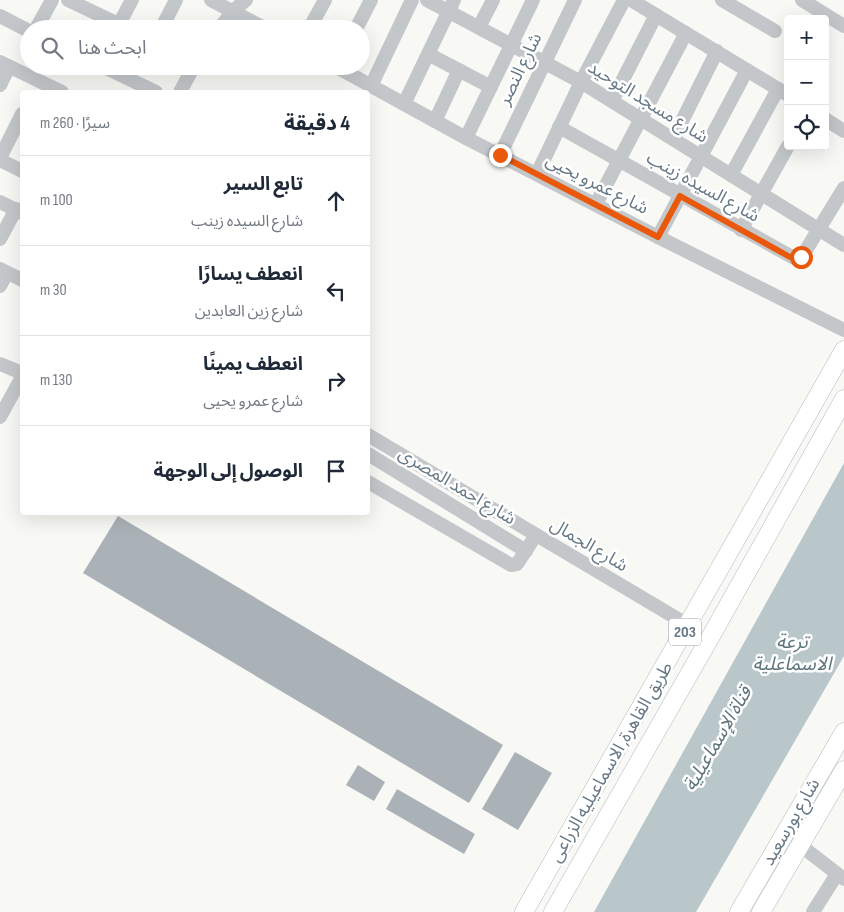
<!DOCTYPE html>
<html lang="ar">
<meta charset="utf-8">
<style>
:root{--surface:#fff;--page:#f6f6f7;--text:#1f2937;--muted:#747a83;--line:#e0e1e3}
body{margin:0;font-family:"Sofia Sans Condensed","Noto Sans Arabic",sans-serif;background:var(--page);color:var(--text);direction:rtl}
.controls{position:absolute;right:15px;top:15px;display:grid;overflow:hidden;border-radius:5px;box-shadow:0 5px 20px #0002}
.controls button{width:45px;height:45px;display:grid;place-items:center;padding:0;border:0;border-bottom:1px solid var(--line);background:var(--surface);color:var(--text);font:25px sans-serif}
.stop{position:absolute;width:15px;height:15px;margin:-11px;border:4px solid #ea580c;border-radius:50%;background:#fff}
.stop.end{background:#ea580c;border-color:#fff;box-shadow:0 1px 5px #0008}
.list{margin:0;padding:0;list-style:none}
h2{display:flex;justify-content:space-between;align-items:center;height:65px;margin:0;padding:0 20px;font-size:21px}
h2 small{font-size:16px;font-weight:400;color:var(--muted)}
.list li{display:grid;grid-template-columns:32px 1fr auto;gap:15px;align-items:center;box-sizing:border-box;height:90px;padding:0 20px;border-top:1px solid var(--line)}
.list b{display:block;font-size:19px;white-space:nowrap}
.list p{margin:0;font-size:16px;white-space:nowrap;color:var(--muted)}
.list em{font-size:16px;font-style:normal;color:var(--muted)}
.icon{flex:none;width:28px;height:28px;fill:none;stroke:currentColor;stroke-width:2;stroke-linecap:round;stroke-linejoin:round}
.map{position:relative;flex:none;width:844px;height:912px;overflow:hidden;direction:ltr}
.search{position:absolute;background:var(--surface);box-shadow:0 5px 20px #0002;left:20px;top:20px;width:350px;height:55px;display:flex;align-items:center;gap:12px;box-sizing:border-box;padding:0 18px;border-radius:28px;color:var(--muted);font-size:19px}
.panel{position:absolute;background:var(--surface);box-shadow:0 5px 20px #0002;left:20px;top:90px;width:350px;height:425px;border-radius:5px;direction:rtl}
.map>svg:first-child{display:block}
</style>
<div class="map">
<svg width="844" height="912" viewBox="0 0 844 912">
<rect width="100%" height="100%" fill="#f8f8f5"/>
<!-- water -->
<path fill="#b9c7ca" d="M844 463V656L696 912H594Z"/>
<!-- building -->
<g fill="#aab2b8">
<path d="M118 516 503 745 469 803 83 573Z"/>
<path d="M515 752 552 773 518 830 482 809Z"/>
<path d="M358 765 385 782 374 801 346 785Z"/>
<path d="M397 789 475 834 464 854 386 809Z"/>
</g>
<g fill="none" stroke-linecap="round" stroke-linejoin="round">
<!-- major casing -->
<g stroke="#b6bbbe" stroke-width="19">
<g id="major">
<path d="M524 912 844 350"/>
<path d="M553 912 711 636 844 399"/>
<path d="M739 912 844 732"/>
<path d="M761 912 844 770"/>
</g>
</g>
<!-- minor -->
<g stroke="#c3c7ca" stroke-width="14">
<path d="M68 0 129 29"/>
<path d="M211 0 266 29"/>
<path d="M427 0 581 82 844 245"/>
<path d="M631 0 788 95"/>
<path d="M722 0 775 31"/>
<path d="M802 0 844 26"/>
<path d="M0 16 29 31"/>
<path d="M119 24 132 0"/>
<path d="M479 27 493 0"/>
<path d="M36 29 52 0"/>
<path d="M161 29 176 0"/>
<path d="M219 29 233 11 246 0"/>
<path d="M309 29 325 0"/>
<path d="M356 29 371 0"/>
<path d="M428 54 491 87"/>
<path d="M0 62 62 92"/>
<path d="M102 66 156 92"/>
<path d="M335 66 466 138 658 237 844 330"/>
<path d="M0 85 9 67"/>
<path d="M371 86 412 0"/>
<path d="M180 92 194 66"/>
<path d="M612 101 656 15"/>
<path d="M404 104 454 0"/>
<path d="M825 119 844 131"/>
<path d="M435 121 459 70"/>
<path d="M559 127 794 258 801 257 803 255 844 188"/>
<path d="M466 138 533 0"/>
<path d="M673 139 717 51"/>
<path d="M500 155 575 0"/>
<path d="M0 158 22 114"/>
<path d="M0 160 22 171"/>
<path d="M537 174 581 82 624 0"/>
<path d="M731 175 778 89"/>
<path d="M0 202 22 213"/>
<path d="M596 204 686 33"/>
<path d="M741 230 788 146"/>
<path d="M658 237 747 70"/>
<path d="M0 239 16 209"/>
<path d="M0 269 22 280"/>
<path d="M0 286 7 273"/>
<path d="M0 364 22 373"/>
<path d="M0 417 22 377"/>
<path d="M368 435 688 625"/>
<path d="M368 454 526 551"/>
<path d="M368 482 511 565 517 564 536 535"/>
<path d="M800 845 844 879"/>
<path d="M813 912 837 874"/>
</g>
<!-- major -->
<use href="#major" stroke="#fff" stroke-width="18"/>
</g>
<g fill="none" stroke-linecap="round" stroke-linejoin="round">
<!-- route -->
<path stroke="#ea580c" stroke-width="6" d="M500 155 658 237 680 196 790 257H801"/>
</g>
<g text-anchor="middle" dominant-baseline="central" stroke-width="5" stroke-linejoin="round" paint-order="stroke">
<!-- shield labels -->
<rect fill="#fff" stroke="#95a1aa" stroke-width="1" x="669" y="618.5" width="32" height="27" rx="4"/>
<g font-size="16" font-weight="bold" fill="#677986">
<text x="685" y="632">203</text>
</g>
<!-- street labels -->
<g font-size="18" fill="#677986" stroke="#fff">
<text transform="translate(520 69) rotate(-64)">شارع النصر</text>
<text transform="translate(648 102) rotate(32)">شارع مسجد التوحيد</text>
<text transform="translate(597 184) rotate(27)">شارع عمرو يحيى</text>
<text transform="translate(703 187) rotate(29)">شارع السيده زينب</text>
<text transform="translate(457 486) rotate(31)">شارع احمد المصرى</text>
<text transform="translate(589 545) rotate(31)">شارع الجمال</text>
<text transform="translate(611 762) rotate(-60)">طريق القاهرة, الاسماعيليه الزراعى</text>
<text transform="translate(791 822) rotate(-60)">شارع بورسعيد</text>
</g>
<!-- water labels -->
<g font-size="19" font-style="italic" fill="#5e747b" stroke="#fff">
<text x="792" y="642">ترعة<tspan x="792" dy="22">الاسماعلية</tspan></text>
<text transform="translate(718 739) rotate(-60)">قناة الإسماعيلية</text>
</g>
</g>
</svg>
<div class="controls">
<button>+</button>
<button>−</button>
<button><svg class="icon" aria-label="locate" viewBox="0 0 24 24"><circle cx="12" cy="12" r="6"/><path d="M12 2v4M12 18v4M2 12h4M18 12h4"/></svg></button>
</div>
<div class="stop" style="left:801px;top:257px"></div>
<div class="stop end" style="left:500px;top:155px"></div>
<div class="search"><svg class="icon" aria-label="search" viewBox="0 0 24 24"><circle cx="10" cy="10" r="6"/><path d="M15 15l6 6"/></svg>ابحث هنا</div>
<section class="panel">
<h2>4 دقيقة<small>سيرًا · 260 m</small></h2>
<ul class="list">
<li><svg class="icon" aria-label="ahead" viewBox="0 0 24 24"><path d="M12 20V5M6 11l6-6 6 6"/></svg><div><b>تابع السير</b><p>شارع السيده زينب</p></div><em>100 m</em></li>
<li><svg class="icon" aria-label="left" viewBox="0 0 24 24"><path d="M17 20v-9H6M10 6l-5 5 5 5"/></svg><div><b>انعطف يسارًا</b><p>شارع زين العابدين</p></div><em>30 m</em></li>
<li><svg class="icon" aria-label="right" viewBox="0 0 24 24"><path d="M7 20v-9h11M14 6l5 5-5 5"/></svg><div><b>انعطف يمينًا</b><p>شارع عمرو يحيى</p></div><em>130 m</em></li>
<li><svg class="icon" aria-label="arrive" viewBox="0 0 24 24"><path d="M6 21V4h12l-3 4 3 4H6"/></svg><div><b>الوصول إلى الوجهة</b></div></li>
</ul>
</section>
</div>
